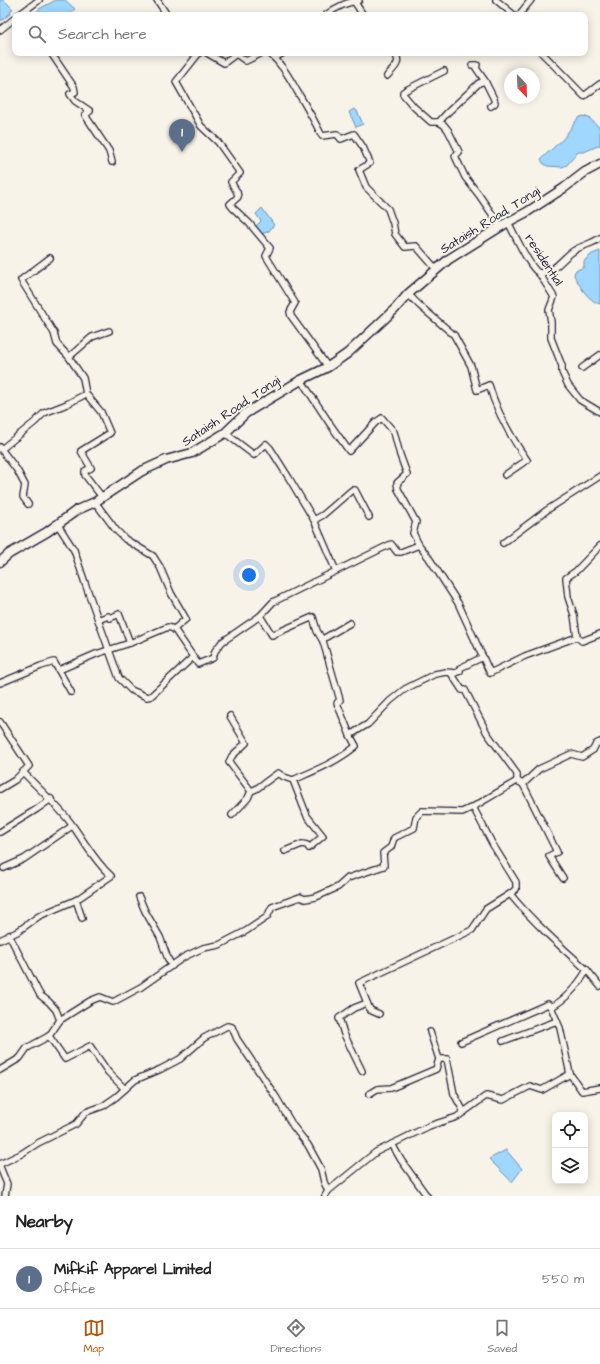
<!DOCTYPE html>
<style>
:root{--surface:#fff;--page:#f6f6f6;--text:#222;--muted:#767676;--line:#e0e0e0;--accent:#b45309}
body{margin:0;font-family:"Architects Daughter",sans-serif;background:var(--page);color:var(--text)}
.controls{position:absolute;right:12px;bottom:12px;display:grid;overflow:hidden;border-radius:8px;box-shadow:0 2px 10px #0003}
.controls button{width:36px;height:36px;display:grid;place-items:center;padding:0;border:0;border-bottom:1px solid var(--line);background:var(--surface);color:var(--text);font:20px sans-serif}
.compass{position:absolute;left:504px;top:68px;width:36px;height:36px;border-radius:50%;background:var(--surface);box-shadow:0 2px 10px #0003;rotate:157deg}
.you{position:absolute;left:249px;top:575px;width:14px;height:14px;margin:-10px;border:3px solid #fff;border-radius:50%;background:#1a73e8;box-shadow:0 0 0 6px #1a73e833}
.badge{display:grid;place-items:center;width:26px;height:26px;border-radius:50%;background:var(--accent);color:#fff;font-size:13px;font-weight:700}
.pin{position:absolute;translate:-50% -33px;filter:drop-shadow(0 1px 2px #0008)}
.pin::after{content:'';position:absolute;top:21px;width:14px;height:12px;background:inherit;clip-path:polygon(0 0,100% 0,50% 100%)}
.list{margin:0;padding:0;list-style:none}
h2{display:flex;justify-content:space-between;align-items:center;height:52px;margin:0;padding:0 16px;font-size:17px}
h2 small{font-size:13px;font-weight:400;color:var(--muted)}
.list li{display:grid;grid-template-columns:26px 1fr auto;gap:12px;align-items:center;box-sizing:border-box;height:60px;padding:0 16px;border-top:1px solid var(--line)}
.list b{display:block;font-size:15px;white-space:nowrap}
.list p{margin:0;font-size:13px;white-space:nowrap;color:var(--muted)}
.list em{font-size:13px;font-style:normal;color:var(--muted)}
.icon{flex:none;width:22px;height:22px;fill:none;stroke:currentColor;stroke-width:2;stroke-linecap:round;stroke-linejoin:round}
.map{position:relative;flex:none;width:600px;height:1196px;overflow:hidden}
.search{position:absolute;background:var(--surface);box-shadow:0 2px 10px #0003;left:12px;right:12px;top:12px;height:44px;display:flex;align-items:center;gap:10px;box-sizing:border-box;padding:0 14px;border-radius:8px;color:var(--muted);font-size:15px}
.sheet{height:112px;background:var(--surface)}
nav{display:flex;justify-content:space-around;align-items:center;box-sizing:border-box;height:56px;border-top:1px solid var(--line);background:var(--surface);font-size:11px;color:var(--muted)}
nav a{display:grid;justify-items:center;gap:2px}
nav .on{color:var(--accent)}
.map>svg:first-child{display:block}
</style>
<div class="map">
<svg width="600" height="1196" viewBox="0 0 600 1196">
<rect width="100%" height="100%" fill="#f7f3e8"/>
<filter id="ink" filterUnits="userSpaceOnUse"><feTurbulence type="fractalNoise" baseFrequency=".025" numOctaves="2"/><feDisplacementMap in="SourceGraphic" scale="8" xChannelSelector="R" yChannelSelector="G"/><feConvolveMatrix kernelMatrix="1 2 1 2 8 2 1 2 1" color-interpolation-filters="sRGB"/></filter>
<g filter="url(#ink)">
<!-- water -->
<g fill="#9fd7ff" stroke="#6d8fb1">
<path d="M0 0H4L13 9 10 11 11 13 1 21Z"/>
<path d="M56 0H65L75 9 68 15H35L39 9Z"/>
<path d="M354 109 357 111 363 124 356 127 349 112Z"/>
<path d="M583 116 589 118 600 128V145L584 152H578L567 165 562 167 547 166 543 163 541 159 563 139 578 118Z"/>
<path d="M262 208 274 225 269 231 262 234 254 228 261 221 256 214Z"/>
<path d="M600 251V304C588 301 579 285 574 275L575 271 584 267V261L592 254Z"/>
<path d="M506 1150 522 1169 512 1182 489 1159Z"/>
</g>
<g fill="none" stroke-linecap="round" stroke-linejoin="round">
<!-- street casing -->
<g stroke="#22223b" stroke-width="8">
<g id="street">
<path d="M157 0 167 15"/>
<path d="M496 0 514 15"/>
<path d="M354 1 363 15"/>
<path d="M19 15 39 0"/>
<path d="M326 15C337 6 347 3 359 0"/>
<path d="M519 15 531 0"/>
<path d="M0 30 15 18"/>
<path d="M51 53 74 87 75 92 70 94 75 101 90 111 85 115 109 151 112 162"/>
<path d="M199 53 176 82 201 126 218 142 240 173 231 182 237 192 238 197 230 204 233 208 249 223 270 248 266 256 295 303 290 312 291 316 328 367"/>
<path d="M207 53 224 63 236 54 246 61 262 53"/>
<path d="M269 53C282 64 289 77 297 91 306 106 314 120 322 136L337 134 341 139 354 134 363 147 370 163 359 170 366 187 388 209 393 223 395 234 405 247 416 246 436 269"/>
<path d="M542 53 584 96 600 84"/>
<path d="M275 58 283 53"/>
<path d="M472 65H477L476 68 485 81"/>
<path d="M444 71 406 90 403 92V94L414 107 431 122H439L444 125 448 130 459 152 455 156 465 177 479 195 501 227"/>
<path d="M387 76C393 69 403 62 394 53"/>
<path d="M439 122 447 113 479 83 485 81 494 99 495 103 491 106"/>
<path d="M508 222C514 233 530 269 539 273L554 297 549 310 551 322V338L562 366V372L568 385 580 400 600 412"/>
<path d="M50 258 21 280 54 333 57 344 69 357 83 378 86 394 101 412 110 433 81 451 91 468 85 471V475L102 497"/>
<path d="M539 273C557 272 561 258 575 250 583 245 592 244 600 238"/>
<path d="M408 294 420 306 454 335 471 366 477 390 489 385C497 413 510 436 527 460L505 475"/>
<path d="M69 357 92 337 109 331"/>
<path d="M582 368 600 355"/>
<path d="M301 380 330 424 349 451 376 422 382 418 394 432 400 455 407 474 397 483 398 489 416 522 413 533 419 545"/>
<path d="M225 433 254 455 266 444 270 448 289 478 314 520 336 571 391 544 397 552H401L419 545 429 558 458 603 490 673 525 656 577 637 582 641 600 634"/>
<path d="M0 447 1 449 4 447 35 422 44 413 67 404 86 394"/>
<path d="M1 449 17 470 25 485 23 497 28 504"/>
<path d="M95 502 116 530 125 539 153 556 160 567 171 593 186 619 174 629 198 664 213 658 215 651 222 642 260 616 273 602 336 571"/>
<path d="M314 520 323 515 352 490H355L369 517"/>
<path d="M58 525 74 550 86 586 119 678 131 690 147 697 151 696 193 657"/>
<path d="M503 543 547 510 600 476"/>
<path d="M260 616 272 635 313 617 317 631 323 641 340 700 337 703 350 735 368 724 390 701 405 689 435 674 446 672 455 673 460 671V668L483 657"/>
<path d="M98 620 108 616 110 618 119 614 130 643"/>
<path d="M577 637 574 615 568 597 566 578 576 571 600 546"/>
<path d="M323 641V639L350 623"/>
<path d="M59 670 96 654 130 643 168 627 174 629"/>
<path d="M0 683 41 666 54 662 71 692"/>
<path d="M230 716 246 743 232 756 229 762 251 791 256 789 278 773 284 777 293 780"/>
<path d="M0 722 29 766 23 772"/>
<path d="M517 781 523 784 557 852 549 856 563 878"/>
<path d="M523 784 539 769 571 754 582 757 593 750 596 744 600 742"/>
<path d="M0 789 15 780 23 772C39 789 56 804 70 822 85 842 92 858 111 876L76 900 39 916 17 932 0 940"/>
<path d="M473 807 493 845 516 882V889L510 894C533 922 560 946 587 970 578 985 567 999 551 1007L560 1028 570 1074"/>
<path d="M232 815 248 798 251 791"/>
<path d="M0 832 37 809 51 799"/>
<path d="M285 851 302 844 307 845 309 848 323 836 307 816 293 780C316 770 337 762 356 746L350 735"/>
<path d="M4 868 24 859 72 826"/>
<path d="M139 897 145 911 160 937 168 959 172 966"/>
<path d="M76 900 82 918"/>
<path d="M9 935 40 995 49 1002 56 1010 60 1020 49 1036 65 1059 90 1046 108 1072 125 1089 135 1080 161 1069 180 1059 204 1038 227 1026 232 1027 237 1039 276 1097 293 1126 308 1145 321 1169 324 1182 328 1191"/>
<path d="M587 970 600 986"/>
<path d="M379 1014 370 1010 359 983 472 930 486 909 510 894"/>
<path d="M60 1020 90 1001 100 997 113 1002 141 987 184 957 203 948 219 945 246 931 267 917 272 907 300 897 305 899 316 897 338 887 348 878 384 866 383 853 391 847 394 838 414 828 416 817 422 811 462 812 473 807 517 781V774L487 733 465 690H462L451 673"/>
<path d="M430 1032 439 1059H447L454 1094 464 1112"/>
<path d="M503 1041 557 1021"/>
<path d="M461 1042 548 1004 551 1007"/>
<path d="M0 1070 20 1058 27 1048 49 1036"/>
<path d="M362 1071 344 1034 339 1018 354 1008 367 1003"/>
<path d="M369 1094 377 1089 391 1088 436 1069 439 1059"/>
<path d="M392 1144 401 1160 427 1196"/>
<path d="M0 1164 21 1154 38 1143 76 1124 86 1112 103 1106 116 1097 125 1089"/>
<path d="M0 1167 7 1184 5 1196"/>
<path d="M325 1196 328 1191 376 1152 429 1126 457 1117 486 1096 503 1100 530 1086 542 1090 570 1074 582 1091 600 1088"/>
</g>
</g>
<!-- secondary casing -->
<g stroke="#22223b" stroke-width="11">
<path id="secondary" d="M0 562 9 554 47 532 77 510 95 502 142 471 166 460 192 453 225 433 246 413 301 380 328 367 348 353 395 309 408 294 449 259 508 222 527 212 564 188 585 172 600 164"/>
</g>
<!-- street -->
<use href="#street" stroke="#f7f3e8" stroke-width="5.5"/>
<!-- secondary -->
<use href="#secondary" stroke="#f7f3e8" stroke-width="8"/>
</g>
</g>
<g text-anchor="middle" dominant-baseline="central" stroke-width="4" stroke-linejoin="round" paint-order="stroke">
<!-- street labels -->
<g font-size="13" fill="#22223b" stroke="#f7f3e8">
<text transform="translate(490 220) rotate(-32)">Sataish Road, Tongi</text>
<text transform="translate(544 260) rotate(57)">residential</text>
<text transform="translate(231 411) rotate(-34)">Sataish Road, Tongi</text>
</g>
</g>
</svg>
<div class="controls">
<button><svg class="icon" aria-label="locate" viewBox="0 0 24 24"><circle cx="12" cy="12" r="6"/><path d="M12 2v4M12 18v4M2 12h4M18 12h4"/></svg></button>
<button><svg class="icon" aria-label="layers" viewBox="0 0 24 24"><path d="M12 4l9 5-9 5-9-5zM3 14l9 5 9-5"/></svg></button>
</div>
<svg class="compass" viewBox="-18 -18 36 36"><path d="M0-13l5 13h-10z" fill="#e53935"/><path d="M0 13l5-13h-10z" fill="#767676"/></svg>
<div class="you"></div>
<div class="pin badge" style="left:182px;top:152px;background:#5c6f8a">1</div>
<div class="search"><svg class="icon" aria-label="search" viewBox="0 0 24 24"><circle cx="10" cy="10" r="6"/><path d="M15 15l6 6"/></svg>Search here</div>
</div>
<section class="sheet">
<h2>Nearby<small></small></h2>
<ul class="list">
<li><span class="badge" style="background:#5c6f8a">1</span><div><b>Mifkif Apparel Limited</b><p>Office</p></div><em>550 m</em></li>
</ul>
</section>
<nav>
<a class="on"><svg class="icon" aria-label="map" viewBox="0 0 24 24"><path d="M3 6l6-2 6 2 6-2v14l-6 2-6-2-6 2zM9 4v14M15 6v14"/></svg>Map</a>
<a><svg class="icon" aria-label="directions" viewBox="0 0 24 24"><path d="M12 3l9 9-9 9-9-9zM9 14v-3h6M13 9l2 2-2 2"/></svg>Directions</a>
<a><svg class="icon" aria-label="saved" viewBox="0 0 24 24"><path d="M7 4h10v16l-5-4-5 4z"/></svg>Saved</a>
</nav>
